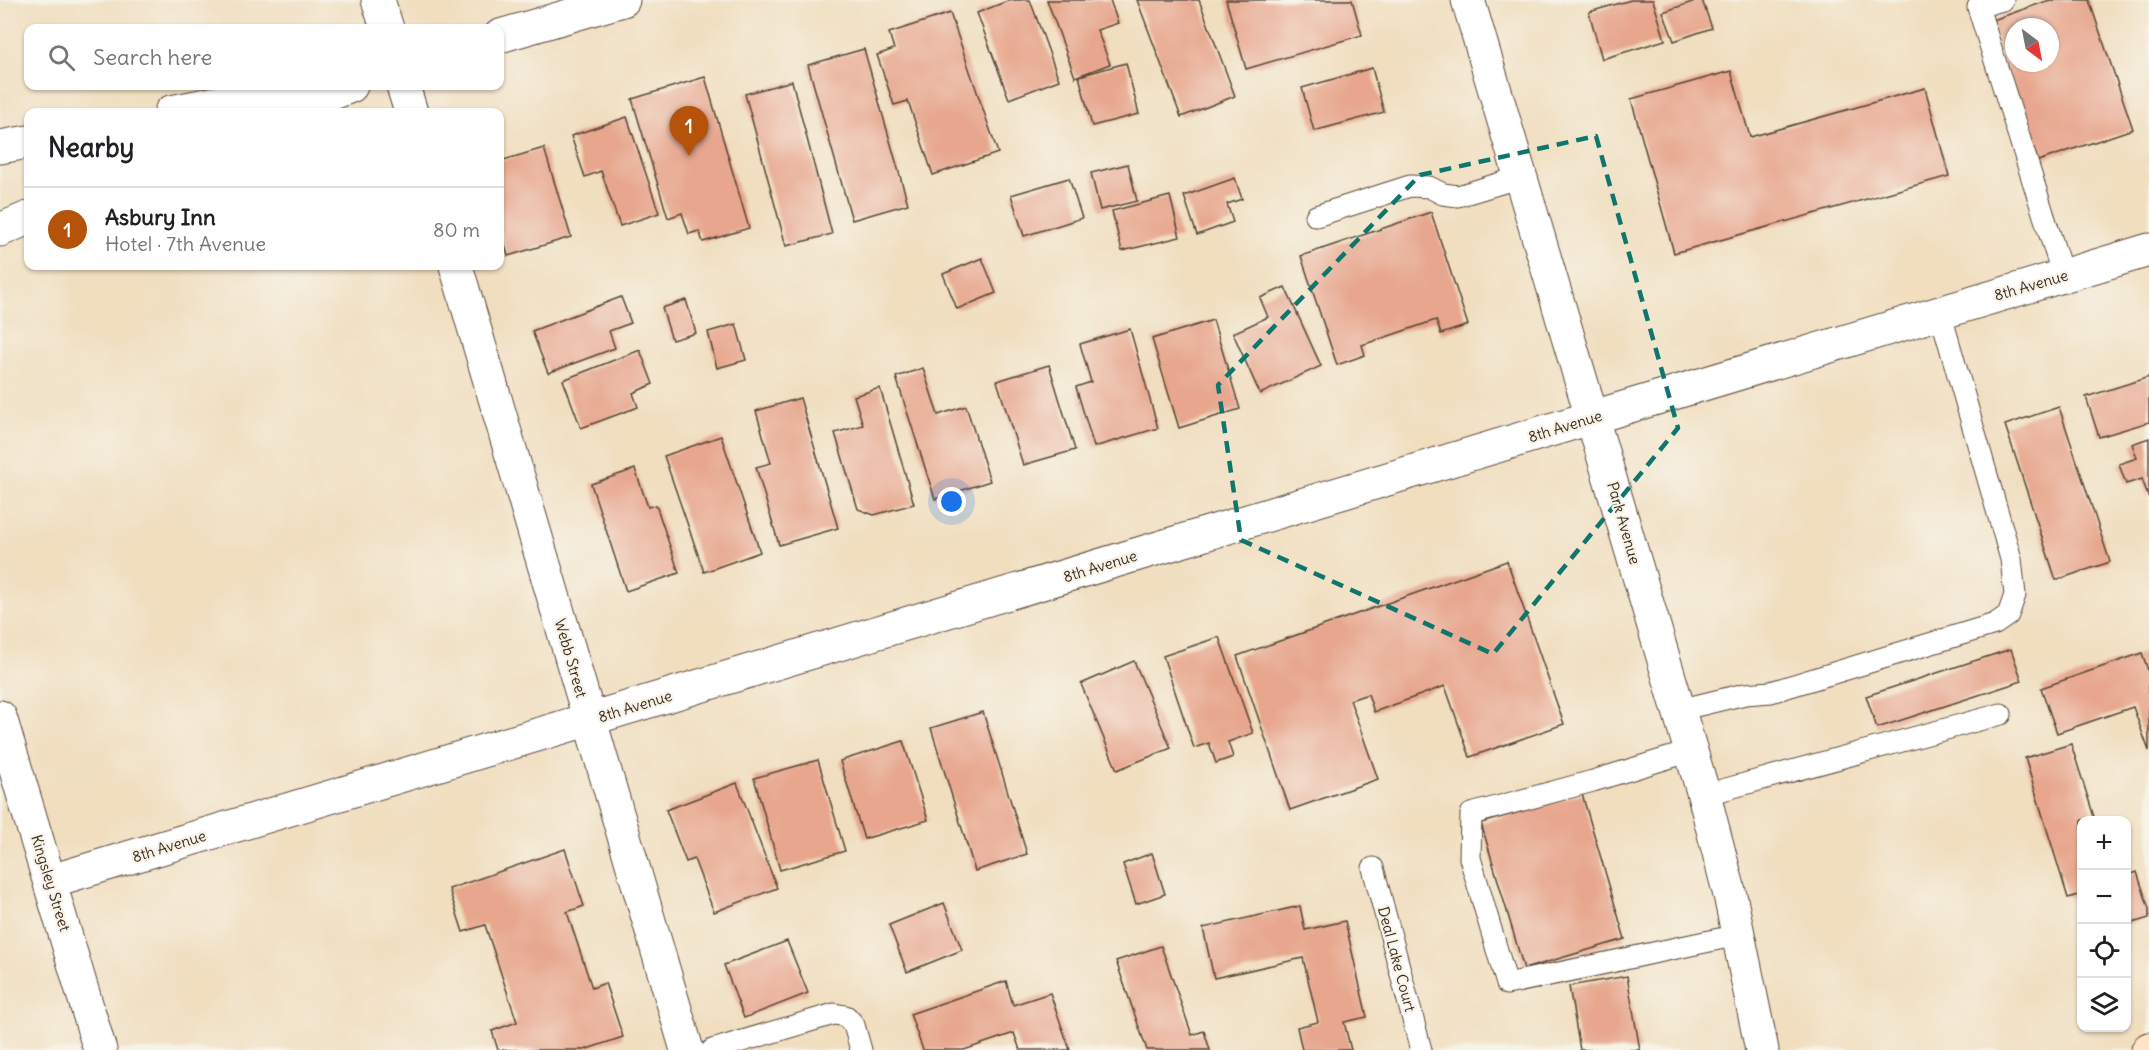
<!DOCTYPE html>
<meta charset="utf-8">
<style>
:root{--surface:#fff;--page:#f6f6f6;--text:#202124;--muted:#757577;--line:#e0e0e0;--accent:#b45309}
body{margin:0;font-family:Delius,sans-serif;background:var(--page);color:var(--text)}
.controls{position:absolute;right:18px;bottom:18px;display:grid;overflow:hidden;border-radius:12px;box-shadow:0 2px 4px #0004}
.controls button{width:54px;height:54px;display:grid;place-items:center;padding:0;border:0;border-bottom:2px solid var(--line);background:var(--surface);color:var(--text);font:30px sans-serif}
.compass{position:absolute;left:2005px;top:18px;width:54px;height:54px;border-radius:50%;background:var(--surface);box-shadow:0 2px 4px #0004;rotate:148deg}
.you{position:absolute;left:952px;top:502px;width:21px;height:21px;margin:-15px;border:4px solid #fff;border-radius:50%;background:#1a73e8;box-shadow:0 0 0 9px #1a73e833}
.badge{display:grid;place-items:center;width:39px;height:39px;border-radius:50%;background:var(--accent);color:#fff;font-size:20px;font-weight:700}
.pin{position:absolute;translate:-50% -50px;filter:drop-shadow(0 2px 3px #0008)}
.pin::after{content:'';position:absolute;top:32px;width:21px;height:18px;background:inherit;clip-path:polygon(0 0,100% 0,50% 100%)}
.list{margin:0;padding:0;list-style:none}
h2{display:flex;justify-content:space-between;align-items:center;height:78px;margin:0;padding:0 24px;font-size:26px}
h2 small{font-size:20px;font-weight:400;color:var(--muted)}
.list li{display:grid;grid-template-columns:39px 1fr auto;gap:18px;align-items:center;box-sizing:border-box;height:84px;padding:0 24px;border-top:2px solid var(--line)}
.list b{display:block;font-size:22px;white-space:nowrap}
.list p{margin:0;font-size:20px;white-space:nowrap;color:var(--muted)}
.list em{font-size:20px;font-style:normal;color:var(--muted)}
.icon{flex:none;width:33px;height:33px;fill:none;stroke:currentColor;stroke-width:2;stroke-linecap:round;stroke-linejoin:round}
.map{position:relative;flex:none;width:2149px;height:1050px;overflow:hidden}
.search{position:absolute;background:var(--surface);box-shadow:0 2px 4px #0004;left:24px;top:24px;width:480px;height:66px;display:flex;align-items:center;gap:15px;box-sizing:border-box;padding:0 21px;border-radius:12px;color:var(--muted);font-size:22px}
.panel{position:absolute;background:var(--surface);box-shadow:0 2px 4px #0004;left:24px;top:108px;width:480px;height:162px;border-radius:12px}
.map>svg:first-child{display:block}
</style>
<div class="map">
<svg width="2149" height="1050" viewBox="0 0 2149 1050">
<rect width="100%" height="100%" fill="#f7f3e8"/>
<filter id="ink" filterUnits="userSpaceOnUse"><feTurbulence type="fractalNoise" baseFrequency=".0167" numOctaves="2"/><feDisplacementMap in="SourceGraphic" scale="12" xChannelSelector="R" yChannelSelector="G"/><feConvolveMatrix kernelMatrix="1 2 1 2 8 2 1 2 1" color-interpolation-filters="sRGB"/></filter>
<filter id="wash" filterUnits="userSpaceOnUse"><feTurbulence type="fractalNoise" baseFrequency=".008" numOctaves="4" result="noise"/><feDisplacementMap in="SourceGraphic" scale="24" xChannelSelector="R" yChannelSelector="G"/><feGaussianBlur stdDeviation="1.35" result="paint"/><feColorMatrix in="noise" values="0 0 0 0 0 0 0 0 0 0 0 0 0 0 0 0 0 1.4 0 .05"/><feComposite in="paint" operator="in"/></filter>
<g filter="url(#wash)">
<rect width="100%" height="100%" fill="#f0debf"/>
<g id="blocks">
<!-- building -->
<g fill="#e7a68d" fill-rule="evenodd">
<path d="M1010 0H1030L1059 80 1009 99 977 13Z"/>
<path d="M1047 0H1110L1118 23 1097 30 1110 64 1075 77Z"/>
<path d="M1137 0H1199L1235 96 1181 117Z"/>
<path d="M1226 0H1352L1362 35 1246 69Z"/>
<path d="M1631 0H1653L1665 40 1602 59 1589 12Z"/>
<path d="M1698 0H1702L1712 28 1674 41 1663 12Z"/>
<path d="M2050 0H2089L2133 129 2038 161 1990 21ZM2014 27H2050V63H2014Z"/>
<path d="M950 13 998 153 933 175 908 101 894 105 877 55 894 49 889 33Z"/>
<path d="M864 49 908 204 852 220 808 65Z"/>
<path d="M1126 63 1139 114 1092 126 1079 76Z"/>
<path d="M1372 68 1384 112 1314 131 1302 88Z"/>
<path d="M1731 71 1750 137 1925 88 1949 176 1674 253 1631 99Z"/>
<path d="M705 77 749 228 703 242 699 231 689 234 682 213 668 218 632 99Z"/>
<path d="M792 81 832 234 786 246 745 94Z"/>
<path d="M627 117 659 213 620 226 601 171 585 177 571 136Z"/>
<path d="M544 148 571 237 508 256 500 227V161Z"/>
<path d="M1128 164 1137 201 1100 210 1091 173Z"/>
<path d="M1069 178 1082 218 1024 236 1011 195Z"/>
<path d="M1235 178 1242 199 1227 204 1233 222 1197 235 1184 196Z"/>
<path d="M1170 196 1180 237 1122 251 1112 211Z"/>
<path d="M1431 212 1468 325 1441 334 1436 320 1362 345 1365 355 1337 365 1301 256Z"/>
<path d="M982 258 996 293 957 309 943 274Z"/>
<path d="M1285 287 1321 366 1260 394 1233 333 1268 317 1260 298Z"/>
<path d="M621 297 631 323 609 331 615 348 548 373 532 331Z"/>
<path d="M686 300 696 333 672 340 662 308Z"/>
<path d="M1213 320 1240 409 1179 428 1152 339Z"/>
<path d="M736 324 746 360 717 368 708 332Z"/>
<path d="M1130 329 1158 428 1094 447 1076 387 1091 382 1080 344Z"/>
<path d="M640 350 653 384 633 393 638 407 581 428 563 380Z"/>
<path d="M1049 365 1075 450 1023 465 997 381Z"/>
<path d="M923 368 938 415 966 406 990 481 935 499 896 377Z"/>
<path d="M2149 377V422L2099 437 2086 397Z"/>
<path d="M880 388 914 504 874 515 858 509 835 433 863 425 854 396Z"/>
<path d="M800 398 838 528 779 545 756 467 771 463 756 411Z"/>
<path d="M2059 407 2110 562 2056 580 2005 425Z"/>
<path d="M721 436 760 552 704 572 664 456Z"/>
<path d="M2149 438V498L2142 479 2126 484 2119 464 2137 458 2132 444Z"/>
<path d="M635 469 648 507 656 505 679 573 626 591 591 484Z"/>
<path d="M1507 561 1564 724 1470 757 1445 686 1374 712 1368 694 1350 700 1378 779 1290 810 1237 656Z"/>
<path d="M1219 637 1253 733 1228 742 1233 757 1216 763 1209 743 1194 748 1163 656Z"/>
<path d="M2011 649 2022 681 1877 728 1866 696Z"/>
<path d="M2142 653 2149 673V751L2133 707 2057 733 2041 688Z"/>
<path d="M1134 661 1171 748 1117 770 1081 684Z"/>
<path d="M983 712 1027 854 975 871 931 728Z"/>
<path d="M903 741 928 820 864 839 840 761Z"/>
<path d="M2071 744 2095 820H2082V894L2068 898 2025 758Z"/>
<path d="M818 760 845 851 780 870 754 778Z"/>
<path d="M737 783 777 888 714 912 694 859 686 862 666 810Z"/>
<path d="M1582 794 1625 939 1524 969 1481 823Z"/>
<path d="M565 849 584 906 567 912 592 988 605 983 623 1037 584 1050H498L492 1031 517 1022 485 925 463 932 449 889Z"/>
<path d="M1152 853 1165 894 1136 904 1123 864Z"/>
<path d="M2137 872 2149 909V918L2126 925V876Z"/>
<path d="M944 903 962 950 907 972 889 925Z"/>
<path d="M1300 906 1305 930 1345 921 1367 1017 1344 1022 1351 1050H1302L1297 1027 1318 1022 1303 958 1214 978 1203 928Z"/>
<path d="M787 941 808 993 744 1018 724 965Z"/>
<path d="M1161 946 1192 1035 1204 1031 1210 1050H1147L1116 961Z"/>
<path d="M1627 976 1640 1050H1580L1569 986Z"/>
<path d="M1006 981 1013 1005 1050 993 1070 1050H1020L1014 1033 964 1050H923L910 1014Z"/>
</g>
</g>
</g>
<g filter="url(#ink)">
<use href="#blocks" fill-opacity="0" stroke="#564536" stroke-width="1.5"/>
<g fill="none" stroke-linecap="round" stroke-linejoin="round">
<!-- service casing -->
<g stroke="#564536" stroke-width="23">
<g id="service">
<path d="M2003 0 1978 7 2063 276"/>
<path d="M1316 216 1410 186 1429 187 1443 194 1458 196 1521 177"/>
<path d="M1679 710 1745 694 1771 692 1995 624 2008 615 2015 595 2011 559 1940 312"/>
<path d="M1691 751 1593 781 1471 814 1470 858 1507 984 1738 935"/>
<path d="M1704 795 2001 714"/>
<path d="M1373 868 1421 1050"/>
<path d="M712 1050 834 1014 846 1016 854 1025 861 1050"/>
</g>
</g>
<!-- minor casing -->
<g stroke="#564536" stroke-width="35">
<g id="minor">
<path d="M378 0 387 28"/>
<path d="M1468 0 1704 795 1730 895 1762 1050"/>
<path d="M500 36 623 0"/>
<path d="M403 86 411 112"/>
<path d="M171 112 303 86"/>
<path d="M285 112 351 86"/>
<path d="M0 147 28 142"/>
<path d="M0 230 28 218"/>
<path d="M456 266 687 1050"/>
<path d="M51 881 2149 250"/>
</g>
</g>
<!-- tertiary casing -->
<g stroke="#564536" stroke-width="35">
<path id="tertiary" d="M0 717 100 1050"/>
</g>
<!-- secondary casing -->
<g stroke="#564536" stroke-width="35">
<path id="secondary" d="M2148 1050 2149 1049"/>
</g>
<!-- service -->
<use href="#service" stroke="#fff" stroke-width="21"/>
<!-- minor -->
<use href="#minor" stroke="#fff" stroke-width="33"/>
<!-- tertiary -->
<use href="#tertiary" stroke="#fff" stroke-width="33"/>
<!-- secondary -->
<use href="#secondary" stroke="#ffe4c6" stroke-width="33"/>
</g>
</g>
<!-- marked area -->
<path fill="none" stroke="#0f766e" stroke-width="4.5" stroke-dasharray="12 8" stroke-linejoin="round" d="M1596 136 1678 428 1493 654 1241 540 1218 385 1420 175Z"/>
<g text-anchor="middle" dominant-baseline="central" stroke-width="4.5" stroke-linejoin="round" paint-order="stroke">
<!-- street labels -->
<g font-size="15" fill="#3b2a1e" stroke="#f7f3e8">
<text transform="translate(2031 285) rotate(-16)">8th Avenue</text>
<text transform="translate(1565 426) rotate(-17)">8th Avenue</text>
<text transform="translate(1624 523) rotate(74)">Park Avenue</text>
<text transform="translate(1100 566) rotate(-17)">8th Avenue</text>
<text transform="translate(571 658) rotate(74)">Webb Street</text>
<text transform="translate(635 706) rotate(-17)">8th Avenue</text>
<text transform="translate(169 846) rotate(-17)">8th Avenue</text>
<text transform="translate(51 883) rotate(73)">Kingsley Street</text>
<text transform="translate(1397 959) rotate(75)">Deal Lake Court</text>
</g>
</g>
</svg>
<div class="controls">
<button>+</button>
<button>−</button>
<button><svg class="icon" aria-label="locate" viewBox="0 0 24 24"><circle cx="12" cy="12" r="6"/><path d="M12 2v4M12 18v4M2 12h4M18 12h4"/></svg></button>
<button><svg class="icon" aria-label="layers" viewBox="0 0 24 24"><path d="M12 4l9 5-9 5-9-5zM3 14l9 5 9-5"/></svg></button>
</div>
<svg class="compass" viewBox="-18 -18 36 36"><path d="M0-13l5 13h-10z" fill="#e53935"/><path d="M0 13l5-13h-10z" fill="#757577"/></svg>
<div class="you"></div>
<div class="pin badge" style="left:689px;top:156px">1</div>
<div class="search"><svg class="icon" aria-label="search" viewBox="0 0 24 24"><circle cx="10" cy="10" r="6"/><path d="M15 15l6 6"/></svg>Search here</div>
<section class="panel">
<h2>Nearby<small></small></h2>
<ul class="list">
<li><span class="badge">1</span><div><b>Asbury Inn</b><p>Hotel · 7th Avenue</p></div><em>80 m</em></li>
</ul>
</section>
</div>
